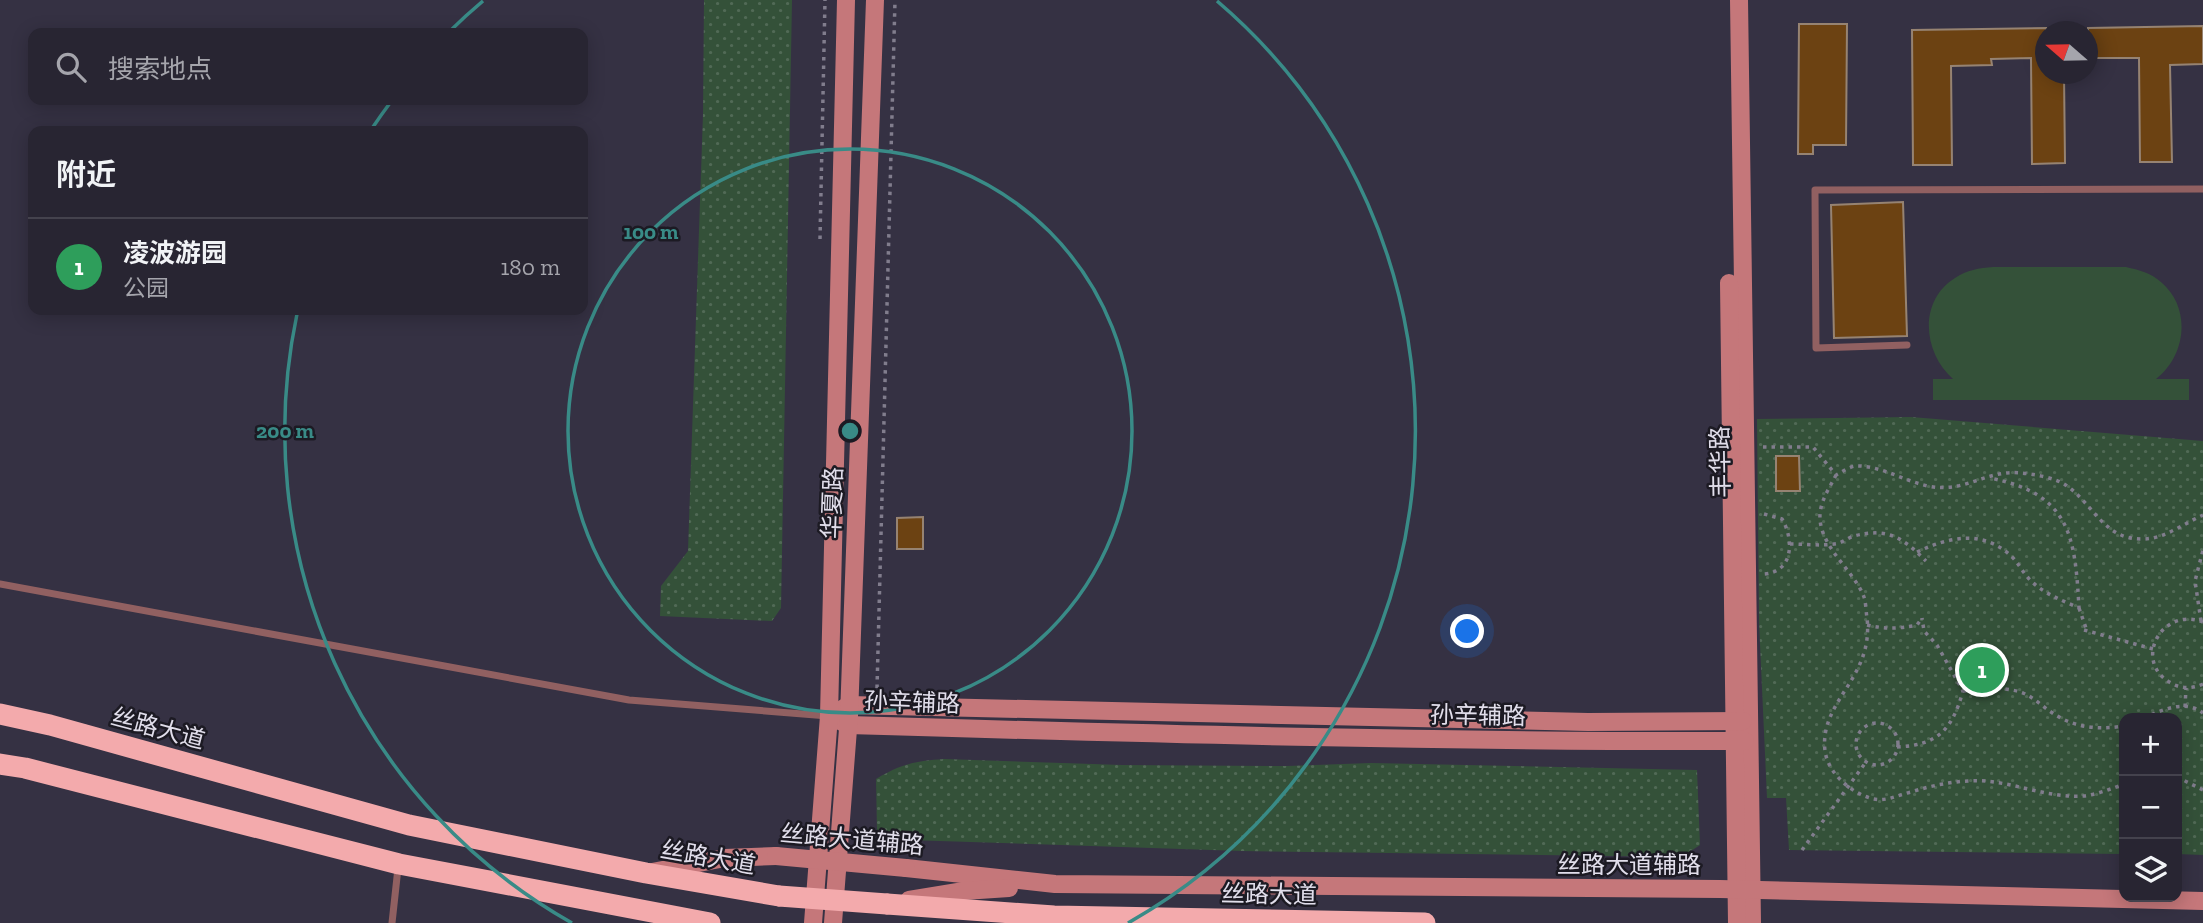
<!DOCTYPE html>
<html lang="zh">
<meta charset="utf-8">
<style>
:root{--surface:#282532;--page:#302d3a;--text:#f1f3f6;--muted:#a5a5ac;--line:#44424d;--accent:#efa73d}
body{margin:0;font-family:"Zilla Slab","Noto Sans SC",serif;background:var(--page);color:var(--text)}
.controls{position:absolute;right:21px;bottom:21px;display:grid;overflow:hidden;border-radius:14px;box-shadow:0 4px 18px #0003}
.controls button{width:63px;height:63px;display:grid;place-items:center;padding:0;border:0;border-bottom:2px solid var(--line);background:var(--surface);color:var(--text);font:35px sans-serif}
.compass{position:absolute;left:2035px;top:21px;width:63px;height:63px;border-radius:50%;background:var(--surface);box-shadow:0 4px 18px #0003;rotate:290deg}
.you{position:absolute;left:1468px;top:632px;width:24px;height:24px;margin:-18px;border:5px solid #fff;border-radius:50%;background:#1a73e8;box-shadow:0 0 0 10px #1a73e833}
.badge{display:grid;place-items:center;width:46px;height:46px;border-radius:50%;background:var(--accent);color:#fff;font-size:23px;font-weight:700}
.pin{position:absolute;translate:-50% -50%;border:4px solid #fff;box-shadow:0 2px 7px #0006}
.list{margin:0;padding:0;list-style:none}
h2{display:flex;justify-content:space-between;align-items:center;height:91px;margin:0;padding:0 28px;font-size:30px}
h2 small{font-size:23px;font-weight:400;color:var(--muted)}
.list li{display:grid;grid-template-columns:46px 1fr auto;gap:21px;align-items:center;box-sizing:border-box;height:98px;padding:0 28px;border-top:2px solid var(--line)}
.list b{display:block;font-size:26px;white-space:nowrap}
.list p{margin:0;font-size:23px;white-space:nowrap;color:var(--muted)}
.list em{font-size:23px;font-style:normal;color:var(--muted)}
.icon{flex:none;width:38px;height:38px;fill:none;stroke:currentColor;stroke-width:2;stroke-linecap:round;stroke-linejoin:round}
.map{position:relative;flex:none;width:2203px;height:923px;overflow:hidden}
.search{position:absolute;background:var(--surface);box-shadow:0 4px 18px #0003;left:28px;top:28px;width:560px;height:77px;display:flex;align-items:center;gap:18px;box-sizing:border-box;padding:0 24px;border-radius:14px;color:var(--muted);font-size:26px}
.panel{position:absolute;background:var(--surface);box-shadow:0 4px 18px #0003;left:28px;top:126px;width:560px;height:189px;border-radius:14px}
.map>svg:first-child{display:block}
</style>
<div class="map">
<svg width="2203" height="923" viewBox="0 0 2203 923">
<defs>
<pattern id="green-dots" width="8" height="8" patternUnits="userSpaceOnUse" patternTransform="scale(1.75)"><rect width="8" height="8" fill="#345139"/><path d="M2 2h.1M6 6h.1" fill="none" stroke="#516a56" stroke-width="1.8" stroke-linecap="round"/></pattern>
</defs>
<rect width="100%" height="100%" fill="#353143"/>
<!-- green -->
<g fill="url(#green-dots)">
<path d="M704 0H792L781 608 772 621 660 616 661 586 688 551 703 114Z"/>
<path d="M1911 417 2203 441V855L2177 854V718H2124V854L1789 850 1786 798H1767L1759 622 1757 419Z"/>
<path d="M944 759 1122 765 1287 766 1371 763 1697 770 1700 845 1682 857 1242 851 908 840 877 832 876 779C901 764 915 761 944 759Z"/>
</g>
<!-- pitch -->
<path fill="#345139" d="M1993 267H2126C2139 270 2151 273 2161 282 2192 308 2186 356 2156 379H2189V400H1933V379H1953C1923 353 1918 301 1955 278 1967 270 1979 268 1993 267Z"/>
<!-- building -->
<g fill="#6c4212" stroke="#968372" stroke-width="2">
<path d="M1799 24H1847L1846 145H1813V154H1798Z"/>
<path d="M2203 26V64L2170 65 2172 162H2140L2139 58H2088V28Z"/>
<path d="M2046 28V74H2064L2065 163 2032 164 2031 58 1991 59 1992 65 1951 66 1952 165H1913L1912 30Z"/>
<path d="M1903 202 1907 336 1834 338 1831 205Z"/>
<path d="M1776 456H1799L1800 491H1776Z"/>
<path d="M923 517V549H897V518Z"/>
</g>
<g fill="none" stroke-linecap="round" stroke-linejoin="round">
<!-- path -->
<g stroke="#817d8d" stroke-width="3.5" stroke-dasharray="3.5 5" stroke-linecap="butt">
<path d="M820 239 825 0"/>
<path d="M1763 447H1813L1836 475C1842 472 1849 467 1855 466 1880 465 1904 481 1928 486 1964 494 1987 469 2021 473 2033 474 2057 478 2067 486 2094 505 2104 540 2143 539 2164 539 2185 523 2203 515"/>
<path d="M1836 475C1830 487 1821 500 1820 514 1818 546 1854 570 1864 597 1866 603 1866 612 1867 618 1874 679 1819 700 1825 751 1828 773 1850 792 1870 798 1885 803 1897 795 1911 792 1930 786 1949 782 1968 781 2007 778 2045 799 2084 796 2098 794 2111 789 2124 784"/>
<path d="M1764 514 1782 519C1794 539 1794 572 1764 574"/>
<path d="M1790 544C1805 544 1820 546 1834 544 1841 544 1847 538 1854 536 1888 527 1903 538 1926 561"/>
<path d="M1917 552C1951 536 1985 529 2014 559 2020 566 2024 574 2031 581 2045 594 2061 600 2079 608 2075 535 2070 494 1990 478"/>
<path d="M2079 608 2087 631"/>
<path d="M2201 621 2195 581 2203 550"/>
<path d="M2203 622C2161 606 2132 662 2171 683 2181 689 2192 689 2203 684"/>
<path d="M1867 625C1885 629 1898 629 1917 625L1922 618"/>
<path d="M2084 630 2153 649"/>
<path d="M877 688 895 0"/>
<path d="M1963 691C1983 689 2004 686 2023 693 2033 697 2042 706 2051 712 2074 728 2097 730 2124 726"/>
<path d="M2185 707 2186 688"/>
<path d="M2144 718C2162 710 2185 699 2203 713"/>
<circle cx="1877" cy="744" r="21"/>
<path d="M1897 747C1938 745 1952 730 1963 691L1937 645 1924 631 1922 618"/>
<path d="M2177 777 2203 790"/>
<path d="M1802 850 1866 762"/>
</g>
<!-- lane -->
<g stroke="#916061" stroke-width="7">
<path d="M1907 345 1816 348 1815 190 2203 189"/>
<path d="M0 584 629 700 828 716"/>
<path d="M392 923 398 868"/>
</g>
<!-- secondary -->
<g stroke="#c5777a" stroke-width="18">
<path d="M1739 0 1752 923"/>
<path d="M1729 283 1737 923"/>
<path d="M841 710 849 705 1588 722 1743 721"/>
<path d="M840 721 848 725C1147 734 1446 742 1745 741"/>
<path d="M906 868 1055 884 1720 889 2203 901"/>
<path d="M652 872 725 858 776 856"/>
<path d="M909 900 964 891 1009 888"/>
<path d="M813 923 829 716 846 0"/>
<path d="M833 923 849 716 875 0"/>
</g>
<!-- highway -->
<g stroke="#f3aaac" stroke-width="21">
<path d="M0 714 50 725 409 825 646 873 779 896"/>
<path d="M0 764 25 768 399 864 710 923"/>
<path d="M887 904 1054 916 1425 923"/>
</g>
<!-- secondary-bridge -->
<path stroke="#c5777a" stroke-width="18" d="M776 856 906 868"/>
<!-- highway-bridge -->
<path stroke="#f3aaac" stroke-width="21" d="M779 896 887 904"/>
</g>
<!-- distance rings -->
<g fill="none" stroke="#398b87" stroke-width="3.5">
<circle cx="850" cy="431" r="282"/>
<path d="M572 923A565 565 0 0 1 297 314M373 127A565 565 0 0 1 390 103M450 31A565 565 0 0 1 483 1M1217 1A565 565 0 0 1 1128 923"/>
</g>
<g text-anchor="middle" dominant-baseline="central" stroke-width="5" stroke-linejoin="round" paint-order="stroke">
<!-- street labels -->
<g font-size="24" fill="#e1deeb" stroke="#1c1a23">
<text transform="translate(1720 462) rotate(-91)">丰华路</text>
<text transform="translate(832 503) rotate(-88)">华夏路</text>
<text transform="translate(912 702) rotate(2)">孙辛辅路</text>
<text transform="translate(1478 715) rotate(1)">孙辛辅路</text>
<text transform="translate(158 728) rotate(15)">丝路大道</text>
<text transform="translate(852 839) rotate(5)">丝路大道辅路</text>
<text transform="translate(708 857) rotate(10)">丝路大道</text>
<text x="1629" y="864">丝路大道辅路</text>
<text transform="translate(1269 894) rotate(1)">丝路大道</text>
</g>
</g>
<circle cx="850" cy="431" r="10" fill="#398b87" stroke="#1c1a23" stroke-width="3.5"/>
<g font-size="21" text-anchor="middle" font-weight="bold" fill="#398b87" stroke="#1c1a23" stroke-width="5" stroke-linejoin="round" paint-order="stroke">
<text x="651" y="239">100 m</text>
<text x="285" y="438">200 m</text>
</g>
</svg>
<div class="controls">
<button>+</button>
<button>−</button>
<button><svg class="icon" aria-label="layers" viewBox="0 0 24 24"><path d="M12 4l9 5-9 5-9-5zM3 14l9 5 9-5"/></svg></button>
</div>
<svg class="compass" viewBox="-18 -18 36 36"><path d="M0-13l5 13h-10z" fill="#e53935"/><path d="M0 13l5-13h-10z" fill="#a5a5ac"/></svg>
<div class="you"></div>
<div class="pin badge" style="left:1982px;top:670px;background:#2e9e5b">1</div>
<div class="search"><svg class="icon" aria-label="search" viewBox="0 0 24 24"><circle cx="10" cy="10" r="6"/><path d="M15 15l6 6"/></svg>搜索地点</div>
<section class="panel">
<h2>附近<small></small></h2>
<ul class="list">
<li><span class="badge" style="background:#2e9e5b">1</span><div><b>凌波游园</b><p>公园</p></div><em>180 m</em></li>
</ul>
</section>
</div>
